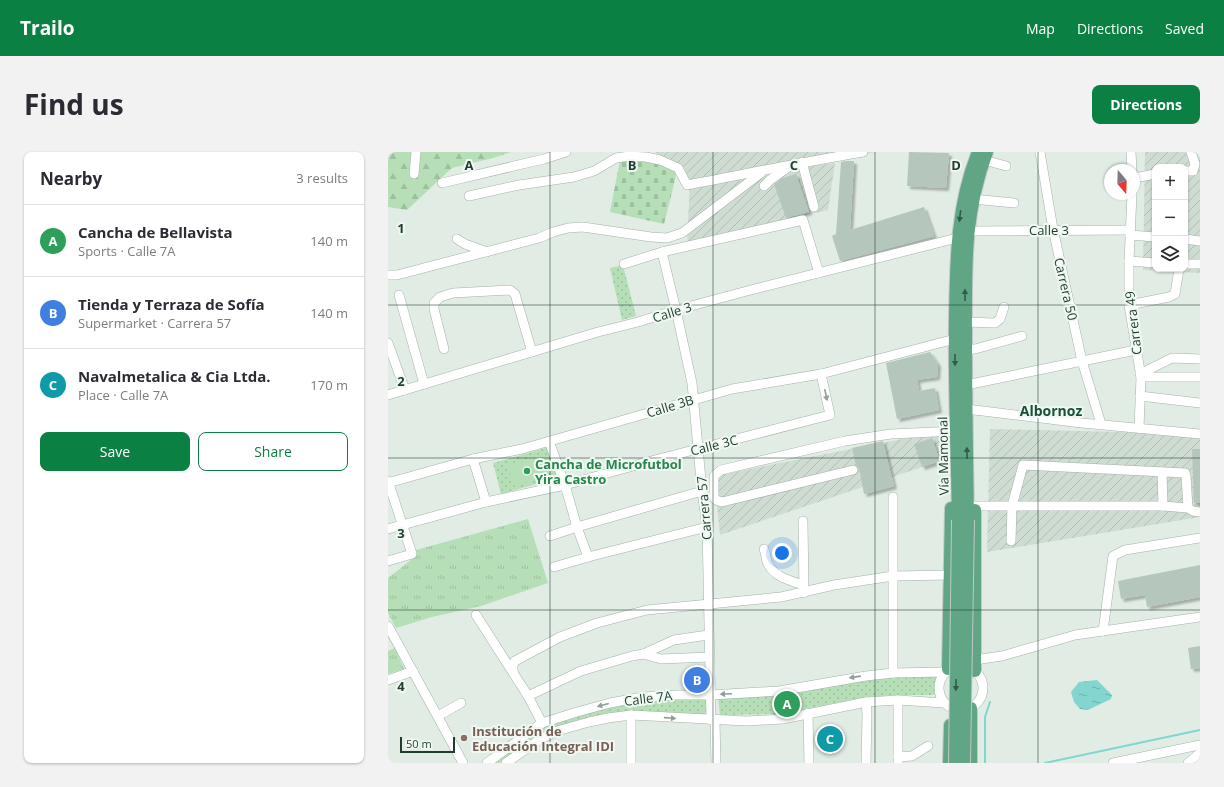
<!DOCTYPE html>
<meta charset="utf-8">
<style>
:root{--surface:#fff;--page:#f2f2f3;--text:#2b2b33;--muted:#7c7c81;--line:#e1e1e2;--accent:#0b8043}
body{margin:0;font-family:"Open Sans",sans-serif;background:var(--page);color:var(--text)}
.controls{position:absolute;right:12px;top:12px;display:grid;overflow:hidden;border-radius:8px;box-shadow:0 1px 3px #0004}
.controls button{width:36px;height:36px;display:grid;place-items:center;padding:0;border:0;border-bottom:1px solid var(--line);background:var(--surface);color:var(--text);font:20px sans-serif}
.compass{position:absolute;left:716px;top:12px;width:36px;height:36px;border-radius:50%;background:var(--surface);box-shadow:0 1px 3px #0004;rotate:161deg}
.scale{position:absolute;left:12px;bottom:10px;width:55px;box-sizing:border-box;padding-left:4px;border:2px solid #1f3d2f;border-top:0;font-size:11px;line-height:14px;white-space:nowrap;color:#1f3d2f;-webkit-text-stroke:3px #f0f8f2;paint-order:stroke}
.you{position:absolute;left:394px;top:401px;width:14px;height:14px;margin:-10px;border:3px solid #fff;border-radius:50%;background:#1a73e8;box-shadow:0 0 0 6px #1a73e833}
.badge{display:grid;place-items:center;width:26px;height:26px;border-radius:50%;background:var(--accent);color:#fff;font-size:13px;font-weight:700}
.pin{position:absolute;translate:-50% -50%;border:2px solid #fff;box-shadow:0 1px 4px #0006}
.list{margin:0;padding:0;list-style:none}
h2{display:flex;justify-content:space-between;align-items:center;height:52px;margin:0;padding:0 16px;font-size:17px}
h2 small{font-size:13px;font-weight:400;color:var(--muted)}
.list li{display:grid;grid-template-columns:26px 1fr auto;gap:12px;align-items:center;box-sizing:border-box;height:72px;padding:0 16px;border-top:1px solid var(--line)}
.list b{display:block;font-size:15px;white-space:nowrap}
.list p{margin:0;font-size:13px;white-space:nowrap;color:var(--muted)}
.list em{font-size:13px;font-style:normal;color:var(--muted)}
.actions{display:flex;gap:8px;padding:12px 16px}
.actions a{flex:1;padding:9px 0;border:1px solid var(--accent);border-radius:8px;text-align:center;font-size:14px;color:var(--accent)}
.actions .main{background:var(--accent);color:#fff}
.icon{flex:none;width:22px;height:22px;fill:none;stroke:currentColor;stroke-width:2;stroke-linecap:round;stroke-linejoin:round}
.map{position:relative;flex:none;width:812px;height:611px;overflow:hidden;border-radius:8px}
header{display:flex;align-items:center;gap:24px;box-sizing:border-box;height:56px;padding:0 20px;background:var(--accent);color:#fff}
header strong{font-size:19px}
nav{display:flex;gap:22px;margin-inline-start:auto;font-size:14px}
.intro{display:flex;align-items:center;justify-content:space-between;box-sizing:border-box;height:96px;padding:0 24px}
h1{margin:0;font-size:28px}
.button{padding:10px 18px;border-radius:8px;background:var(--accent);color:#fff;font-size:14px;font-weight:700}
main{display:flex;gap:24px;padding:0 24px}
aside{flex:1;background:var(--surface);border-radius:8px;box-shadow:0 1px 3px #0004}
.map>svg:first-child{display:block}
</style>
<header>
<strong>Trailo</strong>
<nav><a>Map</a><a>Directions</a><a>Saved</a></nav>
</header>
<div class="intro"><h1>Find us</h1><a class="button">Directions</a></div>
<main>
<aside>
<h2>Nearby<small>3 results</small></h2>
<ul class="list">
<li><span class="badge" style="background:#2e9e5b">A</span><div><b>Cancha de Bellavista</b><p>Sports · Calle 7A</p></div><em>140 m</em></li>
<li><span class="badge" style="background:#3f7fe0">B</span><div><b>Tienda y Terraza de Sofía</b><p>Supermarket · Carrera 57</p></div><em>140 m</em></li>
<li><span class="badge" style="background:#0f9aa8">C</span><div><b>Navalmetalica &amp; Cia Ltda.</b><p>Place · Calle 7A</p></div><em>170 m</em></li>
</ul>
<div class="actions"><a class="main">Save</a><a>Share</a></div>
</aside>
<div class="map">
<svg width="812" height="611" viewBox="0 0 812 611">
<defs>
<pattern id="industrial-furrows" width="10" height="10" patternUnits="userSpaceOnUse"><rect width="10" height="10" fill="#cedcd2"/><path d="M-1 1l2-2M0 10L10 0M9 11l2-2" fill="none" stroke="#b0beb5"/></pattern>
<pattern id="grass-tufts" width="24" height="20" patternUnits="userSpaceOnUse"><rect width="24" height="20" fill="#b6dfb8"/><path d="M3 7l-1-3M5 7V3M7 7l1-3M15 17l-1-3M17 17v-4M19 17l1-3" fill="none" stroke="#9cc09e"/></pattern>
<pattern id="forest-firs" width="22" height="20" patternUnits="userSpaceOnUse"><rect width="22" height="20" fill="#b6dfb8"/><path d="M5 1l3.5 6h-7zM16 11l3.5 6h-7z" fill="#9cc09e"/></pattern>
<pattern id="cemetery-stones" width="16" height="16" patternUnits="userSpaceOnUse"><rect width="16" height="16" fill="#b6dfb8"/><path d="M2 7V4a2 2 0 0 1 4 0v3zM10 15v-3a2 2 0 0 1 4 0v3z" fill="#9cc09e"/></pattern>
<pattern id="park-dots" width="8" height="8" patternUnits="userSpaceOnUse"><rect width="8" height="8" fill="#b6dfb8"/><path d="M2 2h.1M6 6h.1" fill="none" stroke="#9cc09e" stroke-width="1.8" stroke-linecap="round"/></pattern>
<pattern id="water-ripples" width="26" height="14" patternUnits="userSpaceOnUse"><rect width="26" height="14" fill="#83d6d0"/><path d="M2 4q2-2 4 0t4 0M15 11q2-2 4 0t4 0" fill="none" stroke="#6bafa9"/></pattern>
<filter id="shadow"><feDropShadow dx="3" dy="3" stdDeviation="1" flood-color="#0004"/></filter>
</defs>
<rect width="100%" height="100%" fill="#e0ece4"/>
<!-- industrial -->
<g fill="url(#industrial-furrows)" fill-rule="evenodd">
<path d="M268 0H488L396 17 447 11 440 58 299 91 302 29 295 14 272 6Z"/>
<path d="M757 0H812V121L755 118ZM767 15H797V117H767Z"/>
<path d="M602 277 812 282V365L599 400Z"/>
<path d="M556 279 552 309 332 383 326 324Z"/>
</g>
<!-- grass -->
<g fill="url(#grass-tufts)">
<path d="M140 367 160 431 93 454 44 465 8 476 0 461V426L28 404V398Z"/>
<path d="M7 496 16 517 0 522V499Z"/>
</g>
<!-- forest -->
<path fill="url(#forest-firs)" d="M0 0H123L105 6 64 16 19 58 0 55Z"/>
<!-- cemetery -->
<path fill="url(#cemetery-stones)" d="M233 3 291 12 276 72 222 60Z"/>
<!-- park -->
<g fill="url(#park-dots)">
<path d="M235 113 248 164 234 168 222 116Z"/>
<path d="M161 295 169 326 113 342 105 311Z"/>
<path d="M551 522 547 531 550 543H509L477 545 392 562 332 563 330 545 506 524Z"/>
<path d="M319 545V563L243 560 148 587 113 611H107L157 574 215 556 242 552Z"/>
</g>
<!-- pitch -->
<g fill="#b6dfb8">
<path d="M152 304 158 324 126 334 119 314Z"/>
<path d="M411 544 413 557 387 561 385 548Z"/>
</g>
<!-- water -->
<path fill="url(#water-ripples)" d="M709 528 724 543 723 547 700 558 692 557 686 550 683 540 691 530Z"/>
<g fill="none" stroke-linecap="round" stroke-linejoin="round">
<!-- stream -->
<g stroke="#83d6d0" stroke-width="2">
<path d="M597 611V565L602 550"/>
<path d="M657 611 812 578"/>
</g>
</g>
<!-- building -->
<g fill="#b5c7bc" filter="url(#shadow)">
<path d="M521 0 561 1 558 36 519 34Z"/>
<path d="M459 9H466L462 78 536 55 546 84 452 109 444 84 448 82 453 10Z"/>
<path d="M408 22 421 60 398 66 386 32 395 26Z"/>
<path d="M542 200 550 212 549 225 529 228 531 239 547 236 551 258 509 267 498 211Z"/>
<path d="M544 286 552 309 534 315 526 292Z"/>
<path d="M495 289 506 334 476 342 471 316 468 313 464 296Z"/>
<path d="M804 297H812V351H806Z"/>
<path d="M812 413V445L759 455 757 443 733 447 730 429Z"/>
<path d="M812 494V516L803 517 800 496Z"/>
<path d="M315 520V534L304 535 303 521Z"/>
<path d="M436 580H447L448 594 437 595Z"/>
</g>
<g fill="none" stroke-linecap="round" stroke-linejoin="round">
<!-- minor casing -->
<g stroke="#a2b4aa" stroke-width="10">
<g id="minor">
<path d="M652 0 665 77 694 209 713 272"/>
<path d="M743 0 744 18"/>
<path d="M596 8 618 14"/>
<path d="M414 10 426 55"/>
<path d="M797 19H805L807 12 803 0"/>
<path d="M26 22 28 0"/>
<path d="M746 26 767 22"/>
<path d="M54 31 156 7 178 0"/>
<path d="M376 34 382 28 400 15"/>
<path d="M744 42 741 109V153L753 225 751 276"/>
<path d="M81 44 131 33 186 25 206 19 228 6 241 4 258 5 272 8 290 16 299 33C357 22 416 10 475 0"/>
<path d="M585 47 626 51"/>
<path d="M580 79 742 78"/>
<path d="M742 83 767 85"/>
<path d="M69 87 77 92 99 100"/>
<path d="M797 87 812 89"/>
<path d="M274 100 288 158 304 231 314 339 319 375 323 568"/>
<path d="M741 109 767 111"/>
<path d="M236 112 274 100 415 68 431 121"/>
<path d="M797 112H812"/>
<path d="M0 123H9L151 86 165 80 180 76 195 75 263 85 279 86 294 81 373 21"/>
<path d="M11 143 36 232"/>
<path d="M741 153 781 145 787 142 791 117"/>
<path d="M578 170 607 171 612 167 616 155"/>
<path d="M0 191 17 238"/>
<path d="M56 197 46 157V151L52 145 65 141 122 138 127 142 144 200"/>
<path d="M578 198 587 197 634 184"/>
<path d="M752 222 784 206 812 207"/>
<path d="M753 225H812"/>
<path d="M578 233 748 198"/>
<path d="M0 243 210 180 250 170 288 158 359 139 569 86"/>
<path d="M752 244 812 251"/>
<path d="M578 257 694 271 812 282"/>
<path d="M161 289 177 333 189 375 200 405"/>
<path d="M85 307 98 350"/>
<path d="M465 318 334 350 328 348 326 345V324L333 318 457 289 503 282 568 279"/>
<path d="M774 320 775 354"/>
<path d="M0 329 24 402 0 409"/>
<path d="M0 331 85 307 134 297 344 237 433 222 567 187"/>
<path d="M505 345V521"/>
<path d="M587 354H775L800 356 805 359 812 360"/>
<path d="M415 369 416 441"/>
<path d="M0 377 98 350 177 333 263 309 442 263 433 222"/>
<path d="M162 384 189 375 314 339"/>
<path d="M623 389 624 354 635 313 797 321 798 324 800 356"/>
<path d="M376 397C378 402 378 408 380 412 386 425 404 429 415 433"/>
<path d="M166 415 200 405 319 375"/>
<path d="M88 463 140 544 154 571"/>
<path d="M0 474 75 611"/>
<path d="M715 479 725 404 737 398 812 386"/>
<path d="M255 502 273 507 321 505"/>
<path d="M586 508 614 504 687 483 812 465"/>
<circle cx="573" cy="536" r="22"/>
<path d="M125 520V513L127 509 172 485 209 471 259 458 393 445 446 433 505 424 562 423"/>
<path d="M0 528 25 519"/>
<path d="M140 544 193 519 244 504 255 502 286 488 320 483"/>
<path d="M510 548V611"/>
<path d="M478 550 479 561 478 611"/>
<path d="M420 561 421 611"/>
<path d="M243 563V611"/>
<path d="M50 564 73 551"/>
<path d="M327 568 328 611"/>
<path d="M510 605 524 604 540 594"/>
<path d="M99 611 154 571 189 560 222 551 255 545 289 543H323L391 539 478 524 505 521 556 520"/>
<path d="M118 611 151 588 169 579 201 570 220 566 243 563 358 569 395 567 478 550 510 548 556 551"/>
<path d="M725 611 812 593"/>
<path d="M800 611 812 601"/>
</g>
</g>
<!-- major casing -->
<g stroke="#c0c9c5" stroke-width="14">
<g id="major">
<path d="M587 358V519"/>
<path d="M570 368C569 301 566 234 567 167 568 110 568 54 590 0"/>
<path d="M580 368C579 307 578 246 578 186 578 120 575 63 599 0"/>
<path d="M560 517 563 356"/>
<path d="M561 611 562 573"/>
<path d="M583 611V556"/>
</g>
</g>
<!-- minor -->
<use href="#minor" stroke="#fff" stroke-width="9"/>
<!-- major -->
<use href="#major" stroke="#60a584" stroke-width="12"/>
<!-- major-bridge casing -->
<g stroke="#c0c9c5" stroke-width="14" stroke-linecap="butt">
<g id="major-bridge">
<path d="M567 611 570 368"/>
<path d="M576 611 580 368"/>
</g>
</g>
<!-- major-bridge -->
<use href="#major-bridge" stroke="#60a584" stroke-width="12"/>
</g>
<!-- one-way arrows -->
<defs><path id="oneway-solid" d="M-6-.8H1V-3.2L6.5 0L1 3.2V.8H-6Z"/></defs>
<g fill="#325c48">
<use href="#oneway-solid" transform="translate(572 64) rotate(97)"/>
<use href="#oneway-solid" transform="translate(577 143) rotate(-91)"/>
<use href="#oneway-solid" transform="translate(567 208) rotate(89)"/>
<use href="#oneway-solid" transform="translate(579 301) rotate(-91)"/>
<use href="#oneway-solid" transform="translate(568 533) rotate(91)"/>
</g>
<g fill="#8f9e97">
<use href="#oneway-solid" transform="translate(438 243) rotate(78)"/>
<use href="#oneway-solid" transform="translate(467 525) rotate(172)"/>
<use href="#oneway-solid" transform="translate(338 542) rotate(177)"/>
<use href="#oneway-solid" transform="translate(215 553) rotate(165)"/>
<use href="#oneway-solid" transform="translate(282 566) rotate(4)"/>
</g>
<!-- grid -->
<path fill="none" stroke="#1f3d2f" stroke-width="1" stroke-opacity="0.55" d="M162 0V611M325 0V611M487 0V611M650 0V611M0 153H812M0 306H812M0 458H812"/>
<!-- markers -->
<circle fill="#2e9e5b" stroke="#f0f8f2" stroke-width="1.5" cx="139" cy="319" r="4"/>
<circle fill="#8d6e63" stroke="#f0f8f2" stroke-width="1.5" cx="76" cy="586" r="4"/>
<g text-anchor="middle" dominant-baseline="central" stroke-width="4" stroke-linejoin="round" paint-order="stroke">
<!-- street labels -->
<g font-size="13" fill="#1f3d2f" stroke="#f0f8f2">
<text x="661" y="78">Calle 3</text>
<text transform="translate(678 137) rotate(77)">Carrera 50</text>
<text transform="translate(284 160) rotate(-17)">Calle 3</text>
<text transform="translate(745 171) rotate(-97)">Carrera 49</text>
<text transform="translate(282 254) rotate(-17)">Calle 3B</text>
<text transform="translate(326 293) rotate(-14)">Calle 3C</text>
<text transform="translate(555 304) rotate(-91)">Vía Mamonal</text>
<text transform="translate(316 356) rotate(-95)">Carrera 57</text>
<text transform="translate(260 546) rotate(-7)">Calle 7A</text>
</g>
<!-- leisure labels -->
<g font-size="13" font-weight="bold" fill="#27864d" stroke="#f0f8f2" text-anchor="start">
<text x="147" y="312">Cancha de Microfutbol<tspan x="147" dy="15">Yira Castro</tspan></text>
</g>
<!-- education labels -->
<g font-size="13" font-weight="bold" fill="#785e54" stroke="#f0f8f2" text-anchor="start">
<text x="84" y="579">Institución de<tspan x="84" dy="15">Educación Integral IDI</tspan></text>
</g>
<!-- neighbourhood labels -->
<g font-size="14" font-weight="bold" fill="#195137" stroke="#f0f8f2">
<text x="663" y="258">Albornoz</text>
</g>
</g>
<g font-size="13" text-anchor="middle" font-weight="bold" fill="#1f3d2f" stroke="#f0f8f2" stroke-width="4" stroke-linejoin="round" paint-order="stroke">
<text x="81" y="18">A</text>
<text x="244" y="18">B</text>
<text x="406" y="18">C</text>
<text x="568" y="18">D</text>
<text x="13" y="81">1</text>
<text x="13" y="234">2</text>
<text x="13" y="386">3</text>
<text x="13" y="539">4</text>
</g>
</svg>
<div class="controls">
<button>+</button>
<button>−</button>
<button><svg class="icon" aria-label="layers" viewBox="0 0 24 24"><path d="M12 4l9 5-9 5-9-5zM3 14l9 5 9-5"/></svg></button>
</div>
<svg class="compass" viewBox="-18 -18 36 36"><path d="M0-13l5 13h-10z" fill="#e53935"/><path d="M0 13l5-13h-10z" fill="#7c7c81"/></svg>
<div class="scale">50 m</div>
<div class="you"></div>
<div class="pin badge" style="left:399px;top:552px;background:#2e9e5b">A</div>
<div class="pin badge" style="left:309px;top:528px;background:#3f7fe0">B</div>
<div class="pin badge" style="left:442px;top:587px;background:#0f9aa8">C</div>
</div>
</main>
